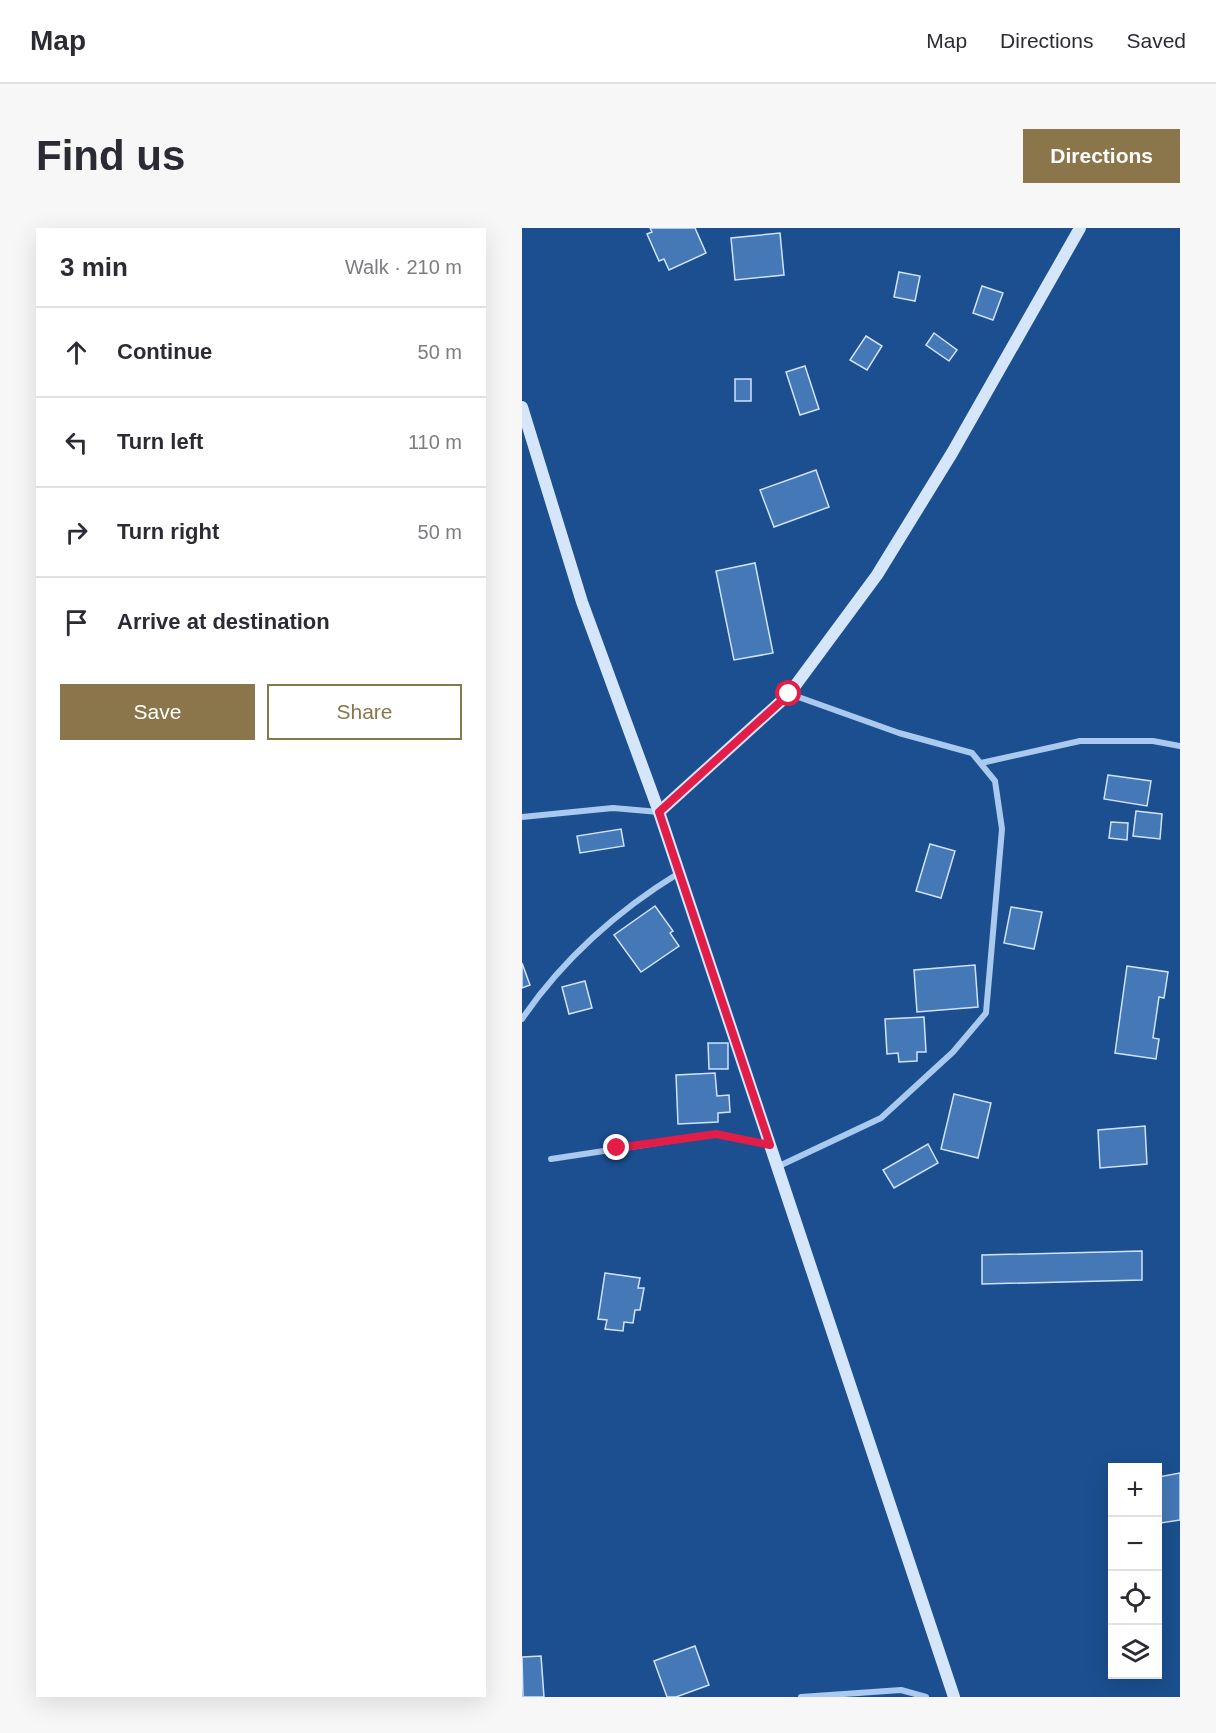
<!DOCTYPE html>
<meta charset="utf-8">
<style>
:root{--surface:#fff;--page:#f7f7f7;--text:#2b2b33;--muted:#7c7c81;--line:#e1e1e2;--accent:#8a764a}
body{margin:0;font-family:Helvetica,sans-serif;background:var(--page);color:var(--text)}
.controls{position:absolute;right:18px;bottom:18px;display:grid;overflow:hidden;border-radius:0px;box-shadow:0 6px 24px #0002}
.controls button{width:54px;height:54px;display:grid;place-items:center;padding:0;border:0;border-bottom:2px solid var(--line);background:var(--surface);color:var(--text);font:30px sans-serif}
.stop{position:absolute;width:18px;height:18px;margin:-14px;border:4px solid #e11d48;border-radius:50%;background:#fff}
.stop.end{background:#e11d48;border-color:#fff;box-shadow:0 2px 6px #0008}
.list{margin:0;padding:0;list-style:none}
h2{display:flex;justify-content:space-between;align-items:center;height:78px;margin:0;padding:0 24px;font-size:26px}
h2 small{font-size:20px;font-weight:400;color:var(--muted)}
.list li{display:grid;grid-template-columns:39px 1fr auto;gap:18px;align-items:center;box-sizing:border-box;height:90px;padding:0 24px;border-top:2px solid var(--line)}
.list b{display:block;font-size:22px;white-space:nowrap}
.list em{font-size:20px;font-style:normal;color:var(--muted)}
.actions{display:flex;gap:12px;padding:18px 24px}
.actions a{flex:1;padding:14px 0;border:2px solid var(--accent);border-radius:0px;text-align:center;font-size:21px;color:var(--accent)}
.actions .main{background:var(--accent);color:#fff}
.icon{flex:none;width:33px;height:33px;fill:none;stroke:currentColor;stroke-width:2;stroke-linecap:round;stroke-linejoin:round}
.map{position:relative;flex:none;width:658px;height:1469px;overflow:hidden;border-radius:0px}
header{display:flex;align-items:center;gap:36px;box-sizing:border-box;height:84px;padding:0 30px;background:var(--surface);border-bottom:2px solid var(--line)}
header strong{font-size:28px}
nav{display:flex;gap:33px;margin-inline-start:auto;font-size:21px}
.intro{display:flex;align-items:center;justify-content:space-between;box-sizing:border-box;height:144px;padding:0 36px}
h1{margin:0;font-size:42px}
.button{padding:15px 27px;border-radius:0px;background:var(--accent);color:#fff;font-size:21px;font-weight:700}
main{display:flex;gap:36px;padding:0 36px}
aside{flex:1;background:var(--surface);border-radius:0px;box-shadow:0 6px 24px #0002}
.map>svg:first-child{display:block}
</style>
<header>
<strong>Map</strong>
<nav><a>Map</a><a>Directions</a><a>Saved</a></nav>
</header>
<div class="intro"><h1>Find us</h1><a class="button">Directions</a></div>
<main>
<aside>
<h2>3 min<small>Walk · 210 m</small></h2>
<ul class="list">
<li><svg class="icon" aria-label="ahead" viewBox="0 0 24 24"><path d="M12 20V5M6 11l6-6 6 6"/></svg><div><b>Continue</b></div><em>50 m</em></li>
<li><svg class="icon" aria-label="left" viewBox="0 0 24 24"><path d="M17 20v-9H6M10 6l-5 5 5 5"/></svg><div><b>Turn left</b></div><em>110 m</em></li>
<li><svg class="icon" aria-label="right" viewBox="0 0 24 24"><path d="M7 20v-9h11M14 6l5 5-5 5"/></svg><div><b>Turn right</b></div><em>50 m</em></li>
<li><svg class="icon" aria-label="arrive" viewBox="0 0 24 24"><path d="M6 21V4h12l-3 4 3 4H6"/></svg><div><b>Arrive at destination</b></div></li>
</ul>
<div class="actions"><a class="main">Save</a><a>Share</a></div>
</aside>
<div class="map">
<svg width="658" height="1469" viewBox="0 0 658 1469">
<rect width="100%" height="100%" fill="#1b4f8f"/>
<!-- building -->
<g fill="#4478b7" stroke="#cfe3fa" stroke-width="1.5">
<path d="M128 0H173L184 25 147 42 142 31 137 33 125 6 130 4Z"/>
<path d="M258 5 262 47 213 52 209 10Z"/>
<path d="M377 44 398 48 393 73 372 69Z"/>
<path d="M460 58 481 65 471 92 451 85Z"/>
<path d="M412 105 435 122 427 133 404 117Z"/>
<path d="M344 108 360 118 345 142 328 132Z"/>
<path d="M283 138 297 181 278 187 264 144Z"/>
<rect x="213" y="151" width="16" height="22"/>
<path d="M294 242 307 279 252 299 238 262Z"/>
<path d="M233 335 251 425 212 432 194 343Z"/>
<path d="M586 547 629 553 625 578 582 571Z"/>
<path d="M614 583 640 586 638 611 611 608Z"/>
<path d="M589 594 606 595 605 612 587 610Z"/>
<path d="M99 601 102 618 58 625 55 608Z"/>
<path d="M408 616 433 623 419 670 394 663Z"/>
<path d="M133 678 151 703 148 705 157 718 119 744 92 707Z"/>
<path d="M489 679 520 684 512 721 482 715Z"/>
<path d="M0 735 8 757 0 760Z"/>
<path d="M453 737 456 779 395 784 392 742Z"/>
<path d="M605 738 646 744 642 770 637 769 631 810 637 811 634 831 593 825Z"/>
<path d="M63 753 70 780 47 786 40 759Z"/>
<path d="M402 789 404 824H395V833L377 834 376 825 365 826 363 791Z"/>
<path d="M186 815H206V841H187Z"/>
<path d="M193 845 195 868 207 867 208 884 196 885V894L156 896 154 847Z"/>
<path d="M432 866 469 875 456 930 419 921Z"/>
<path d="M623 898 625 936 578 940 576 902Z"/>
<path d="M406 916 416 935 372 960 361 942Z"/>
<path d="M620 1023V1052L460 1056V1027Z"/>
<path d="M83 1045 118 1050 116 1060H122L118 1082H113L111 1095 102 1094 101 1103 83 1101 85 1092 76 1091Z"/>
<path d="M658 1245V1292L639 1295 636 1249Z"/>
<path d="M173 1418 187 1457 154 1469H145L132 1433Z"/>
<path d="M19 1428 22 1469H1L0 1429Z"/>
</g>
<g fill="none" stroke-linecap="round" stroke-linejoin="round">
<!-- street -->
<g stroke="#a9c9ee" stroke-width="6">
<path d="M459 535 558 513H631L658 518"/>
<path d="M0 589 91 580 137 584"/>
<path d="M0 791C40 732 96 682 157 645"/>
<path d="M29 931 194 906 247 917"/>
<path d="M255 939 359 890 431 824 464 785 480 601 473 553 450 525 377 505 268 466"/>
<path d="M279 1469 379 1462 404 1469"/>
</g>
<!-- secondary -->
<g stroke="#d6e6fa" stroke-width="12">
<path d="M0 179 60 374 137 584 432 1469"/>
<path d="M137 584 267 466 355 347 430 225 558 0"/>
</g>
</g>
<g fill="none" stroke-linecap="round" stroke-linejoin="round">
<!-- route -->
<path stroke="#e11d48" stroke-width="8" d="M95 920 194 906 248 917 137 584 267 466"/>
</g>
</svg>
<div class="controls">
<button>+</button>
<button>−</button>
<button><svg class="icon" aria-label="locate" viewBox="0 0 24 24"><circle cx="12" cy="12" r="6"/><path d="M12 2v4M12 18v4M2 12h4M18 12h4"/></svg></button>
<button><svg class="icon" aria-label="layers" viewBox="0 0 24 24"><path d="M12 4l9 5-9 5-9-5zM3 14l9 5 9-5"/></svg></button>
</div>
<div class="stop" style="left:267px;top:466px"></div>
<div class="stop end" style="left:95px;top:920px"></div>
</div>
</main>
